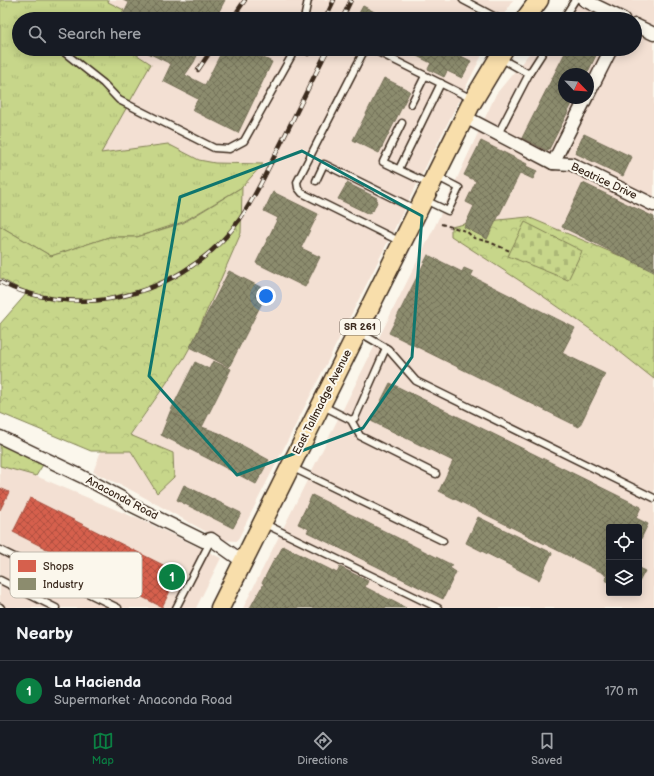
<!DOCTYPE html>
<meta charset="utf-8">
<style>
:root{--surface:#171b24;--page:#20242c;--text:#f1f3f6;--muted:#9ea1a6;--line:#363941;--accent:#0b8043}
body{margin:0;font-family:"Balsamiq Sans",sans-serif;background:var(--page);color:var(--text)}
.controls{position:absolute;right:12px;bottom:12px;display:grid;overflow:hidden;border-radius:4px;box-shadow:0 2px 10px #0003}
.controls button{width:36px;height:36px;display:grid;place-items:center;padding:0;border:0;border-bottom:1px solid var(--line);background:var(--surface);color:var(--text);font:20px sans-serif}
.compass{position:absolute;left:558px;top:68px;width:36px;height:36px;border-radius:50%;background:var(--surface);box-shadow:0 2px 10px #0003;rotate:115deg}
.you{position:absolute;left:266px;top:296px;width:14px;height:14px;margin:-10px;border:3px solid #fff;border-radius:50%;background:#1a73e8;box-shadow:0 0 0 6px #1a73e833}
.badge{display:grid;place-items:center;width:26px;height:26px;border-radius:50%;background:var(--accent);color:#fff;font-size:13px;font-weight:700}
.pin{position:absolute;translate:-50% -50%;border:2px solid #fff;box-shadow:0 1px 4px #0006}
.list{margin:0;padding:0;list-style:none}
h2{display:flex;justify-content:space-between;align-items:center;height:52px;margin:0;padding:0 16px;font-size:17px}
h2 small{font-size:13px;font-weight:400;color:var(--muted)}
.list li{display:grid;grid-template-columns:26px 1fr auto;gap:12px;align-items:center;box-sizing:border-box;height:60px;padding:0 16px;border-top:1px solid var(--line)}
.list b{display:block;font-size:15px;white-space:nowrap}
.list p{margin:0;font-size:13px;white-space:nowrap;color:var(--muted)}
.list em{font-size:13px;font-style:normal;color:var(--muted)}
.icon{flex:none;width:22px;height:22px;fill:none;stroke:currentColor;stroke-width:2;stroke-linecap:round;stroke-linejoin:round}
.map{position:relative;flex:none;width:654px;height:608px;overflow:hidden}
.search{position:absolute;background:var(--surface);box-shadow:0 2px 10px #0003;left:12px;right:12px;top:12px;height:44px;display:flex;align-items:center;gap:10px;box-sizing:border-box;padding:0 14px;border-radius:22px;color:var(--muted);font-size:15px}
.sheet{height:112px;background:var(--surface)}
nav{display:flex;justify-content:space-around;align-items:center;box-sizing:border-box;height:56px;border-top:1px solid var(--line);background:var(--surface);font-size:11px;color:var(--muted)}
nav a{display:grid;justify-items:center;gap:2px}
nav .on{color:var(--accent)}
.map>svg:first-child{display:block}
</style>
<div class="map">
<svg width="654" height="608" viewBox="0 0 654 608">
<defs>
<pattern id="grass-tufts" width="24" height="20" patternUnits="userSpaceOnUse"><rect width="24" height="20" fill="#c7d68a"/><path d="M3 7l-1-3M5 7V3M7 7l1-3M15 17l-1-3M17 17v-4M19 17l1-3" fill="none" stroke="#acb877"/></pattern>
<pattern id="forest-crowns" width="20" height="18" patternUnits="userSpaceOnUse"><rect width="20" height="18" fill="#c7d68a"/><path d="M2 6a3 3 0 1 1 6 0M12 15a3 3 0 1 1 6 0" fill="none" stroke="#acb877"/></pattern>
<pattern id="cemetery-stones" width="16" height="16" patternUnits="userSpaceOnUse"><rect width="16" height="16" fill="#c7d68a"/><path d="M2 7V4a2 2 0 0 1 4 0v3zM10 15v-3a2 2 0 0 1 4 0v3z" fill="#acb877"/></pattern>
<pattern id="shops-cross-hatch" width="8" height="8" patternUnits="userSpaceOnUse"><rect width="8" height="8" fill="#d6604d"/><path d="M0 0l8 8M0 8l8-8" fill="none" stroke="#af4f3f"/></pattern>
<pattern id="industry-cross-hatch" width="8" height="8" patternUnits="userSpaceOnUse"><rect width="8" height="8" fill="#8c8c6e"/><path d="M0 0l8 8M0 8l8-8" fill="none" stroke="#74735a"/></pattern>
</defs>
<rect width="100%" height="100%" fill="#fbf7ec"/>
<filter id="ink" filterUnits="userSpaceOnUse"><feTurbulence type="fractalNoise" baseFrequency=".025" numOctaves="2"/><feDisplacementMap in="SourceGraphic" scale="8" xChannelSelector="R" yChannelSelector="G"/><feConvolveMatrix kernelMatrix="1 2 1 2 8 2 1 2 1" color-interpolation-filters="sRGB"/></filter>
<g filter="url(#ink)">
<!-- built -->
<g fill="#f3e0d3" fill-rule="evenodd">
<path d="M0 0H513L501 19H19V49H485L237 541 221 540 131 490 93 472 101 451H131L157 493 173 453 130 436 184 358 194 340 241 187 183 223 137 237H109L51 256 0 226Z"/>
<path d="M573 0H654V608H243L435 226 496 94 533 49H635V19H557ZM564 74H588V98H564ZM609 527H639V593H609Z"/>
<path d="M0 458 36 476 150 524 221 558 196 608H0Z"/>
</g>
<!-- grass -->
<path fill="url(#grass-tufts)" stroke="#818054" d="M0 0H109L108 2 124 10 120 19H19V49H128L151 64 101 153 168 144 199 160 215 163 263 164 242 187 183 222 137 237H109L51 256 0 226Z"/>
<!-- forest -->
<g fill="url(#forest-crowns)" stroke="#818054">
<path d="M242 187 241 233 194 340 184 358 130 435 173 453 174 477 157 493 131 451H91L0 413V324L27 293 0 278V226L51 256 109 237H137L183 223Z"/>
<path d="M528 217 637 263 654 266V379L600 336 534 290 451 236V227L469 223Z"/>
<path d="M0 442 44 463 36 476 0 466Z"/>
</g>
<!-- cemetery -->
<path fill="url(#cemetery-stones)" stroke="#818054" d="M525 222 582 251 568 280 508 256Z"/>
<!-- shops -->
<g fill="url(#shops-cross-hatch)" stroke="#a8503f">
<path d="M0 488 9 492 0 510Z"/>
<path d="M30 498 179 573 162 607 13 532Z"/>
</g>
<!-- industry -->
<g fill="url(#industry-cross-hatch)" stroke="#746f56">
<path d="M123 0H225L215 19H121L129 3Z"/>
<path d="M363 6 388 19H356Z"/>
<path d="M140 49H200L194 62 185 75 205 85 223 49H245L272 62 238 133 192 110 198 99 163 81 171 64Z"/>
<path d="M403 49H441L454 55 455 53 471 61 462 78 447 71 444 77 428 69 431 63Z"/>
<path d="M567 49H599L587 74H564V98H575L548 151 522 138Z"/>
<path d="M384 78 410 91 379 153 353 140Z"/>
<path d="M584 134 632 157 623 176 575 153Z"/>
<path d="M481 141 527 164 526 166 537 171 533 179 520 173 487 239 464 227 474 206 466 202 476 181 464 175Z"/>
<path d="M347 183 377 198 376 202H377L373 211 372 210 369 214 338 199Z"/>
<path d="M583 183 654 217V272L562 227Z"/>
<path d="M273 192 318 214 301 248 320 257 305 287 256 263 278 218 264 211Z"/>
<path d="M428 255 462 272 464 268 473 272 471 276 575 328 562 353 605 374 579 427 389 333Z"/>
<path d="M229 271 268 291 229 367 190 347Z"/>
<path d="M213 361 231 369 202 427 170 412 195 362 209 369Z"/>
<path d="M390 383 641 507 636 518 648 524 639 543V527H609V582L605 580 607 575 439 491 453 461 371 421Z"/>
<path d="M170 412 202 427 219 433 207 458 161 435Z"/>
<path d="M219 433 269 460 256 484 207 458Z"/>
<path d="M184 485 241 513 233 528 177 500Z"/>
<path d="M312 495 452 565 450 568 456 572 443 599 307 532 309 529 298 524Z"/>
<path d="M478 517 552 553 539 580 466 543Z"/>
<path d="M283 546 337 573 340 567 368 581 365 587 406 608H250L261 588H262L264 583H262L275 558 276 559Z"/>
<path d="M639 568 645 571 639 582Z"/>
</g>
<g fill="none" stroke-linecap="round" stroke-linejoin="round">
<!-- lane casing -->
<g stroke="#3b2a1e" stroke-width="9">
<g id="lane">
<path d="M463 0 499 19"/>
<path d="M304 19 308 0"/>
<path d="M563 19 575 0"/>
<path d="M60 49 103 83 119 100 214 148 229 149 244 141 292 55 295 49"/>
<path d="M365 49 297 182 298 188 302 193 401 242"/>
<path d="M372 49 472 99"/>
<path d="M500 58 529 74"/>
<path d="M411 104 425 76"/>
<path d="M402 123 383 162 429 184"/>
<path d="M498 134 529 74 545 49"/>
<path d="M399 169 441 83"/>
<path d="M316 181 324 164 417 210"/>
<path d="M425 200 448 211 459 188 436 176"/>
<path d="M359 332 388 349 416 381 654 498"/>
<path d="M323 406 351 420 355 418 386 348"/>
<path d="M351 420 360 436 436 474"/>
<path d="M291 467 443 541"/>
<path d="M263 523 438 608"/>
<path d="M0 550 118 608"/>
<path d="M0 580 56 608"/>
<path d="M0 607 1 608"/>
<path d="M176 608 211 540"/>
</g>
</g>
<!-- street casing -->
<g stroke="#3b2a1e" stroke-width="15">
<g id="street">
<path d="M584 0 623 19"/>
<path d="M635 25 654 34"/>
<path d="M588 95 611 49"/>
<path d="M465 117 553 163 571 164 654 205"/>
<path d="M553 163 586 98"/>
<path d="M0 437 81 476 122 498 129 504 204 541 211 539 242 561"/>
</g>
</g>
<!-- primary casing -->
<g stroke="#3b2a1e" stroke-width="21">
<g id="primary">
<path d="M525 19 539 0"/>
<path d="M220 608 471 104 504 49"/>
</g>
</g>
<!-- path -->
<path stroke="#3b2a1e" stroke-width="2" stroke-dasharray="4 3" stroke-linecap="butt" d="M441 224 466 231 474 238 489 242 510 251"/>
<!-- lane -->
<use href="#lane" stroke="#fbf7ec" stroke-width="6"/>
<!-- street -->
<use href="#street" stroke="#fbf7ec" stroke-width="12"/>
<!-- primary -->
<use href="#primary" stroke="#f8deab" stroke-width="18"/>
<!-- rail casing -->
<g stroke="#3b2a1e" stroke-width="4.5">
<g id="rail">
<path d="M232 19 245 0"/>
<path d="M325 19 334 0"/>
<path d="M342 19 351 0"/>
<path d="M308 54 310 49"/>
<path d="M198 70 212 49"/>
<path d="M0 282C33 299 73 304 109 299 161 290 210 262 240 219 254 199 264 177 275 155 293 120 310 84 328 49"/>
</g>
</g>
<!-- rail -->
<use href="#rail" stroke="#fbf7ec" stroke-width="3" stroke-dasharray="9" stroke-linecap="butt"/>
</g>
</g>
<!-- marked area -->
<path fill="none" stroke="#0f766e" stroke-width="3" stroke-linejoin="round" d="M302 151 422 216 412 357 363 428 237 475 149 376 180 197Z"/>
<g text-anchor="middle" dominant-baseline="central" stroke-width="4" stroke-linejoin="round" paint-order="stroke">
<!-- shield labels -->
<rect fill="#fbf7ec" stroke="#75685c" stroke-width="1" x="340" y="319" width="40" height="16" rx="3"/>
<g font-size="10" font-weight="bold" fill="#3b2a1e">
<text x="360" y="327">SR 261</text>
</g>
<!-- street labels -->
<g font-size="11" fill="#3b2a1e" stroke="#fbf7ec">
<text transform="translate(604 181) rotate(25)">Beatrice Drive</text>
<text transform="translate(322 402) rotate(-63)">East Tallmadge Avenue</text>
<text transform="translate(122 498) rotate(28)">Anaconda Road</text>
</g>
</g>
<!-- legend -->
<rect x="10" y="552" width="132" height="46" rx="6" fill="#fbf7ec" stroke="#c1baae" stroke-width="1"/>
<rect x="18" y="560" width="18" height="12" fill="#d6604d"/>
<rect x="18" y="578" width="18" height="12" fill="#8c8c6e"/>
<g font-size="11" fill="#3b2a1e">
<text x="43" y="570">Shops</text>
<text x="43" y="588">Industry</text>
</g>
</svg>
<div class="controls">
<button><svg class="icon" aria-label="locate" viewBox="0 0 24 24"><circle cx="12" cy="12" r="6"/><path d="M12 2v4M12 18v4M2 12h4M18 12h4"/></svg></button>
<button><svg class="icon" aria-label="layers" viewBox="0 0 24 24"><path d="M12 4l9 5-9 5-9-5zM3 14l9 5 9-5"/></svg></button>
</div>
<svg class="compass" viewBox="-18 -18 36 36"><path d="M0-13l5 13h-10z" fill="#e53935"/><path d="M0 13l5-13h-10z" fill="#9ea1a6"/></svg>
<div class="you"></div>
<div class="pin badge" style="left:172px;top:577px">1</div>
<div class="search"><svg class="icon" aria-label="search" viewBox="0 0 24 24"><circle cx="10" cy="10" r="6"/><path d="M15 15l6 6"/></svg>Search here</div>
</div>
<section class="sheet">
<h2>Nearby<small></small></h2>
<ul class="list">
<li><span class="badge">1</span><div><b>La Hacienda</b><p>Supermarket · Anaconda Road</p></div><em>170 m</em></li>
</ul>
</section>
<nav>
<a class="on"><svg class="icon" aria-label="map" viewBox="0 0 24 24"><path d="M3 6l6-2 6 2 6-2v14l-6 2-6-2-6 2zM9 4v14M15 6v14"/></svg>Map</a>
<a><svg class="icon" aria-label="directions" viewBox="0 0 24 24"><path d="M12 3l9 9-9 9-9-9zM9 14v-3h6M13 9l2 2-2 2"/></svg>Directions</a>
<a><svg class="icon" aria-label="saved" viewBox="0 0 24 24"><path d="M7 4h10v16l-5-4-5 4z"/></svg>Saved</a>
</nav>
